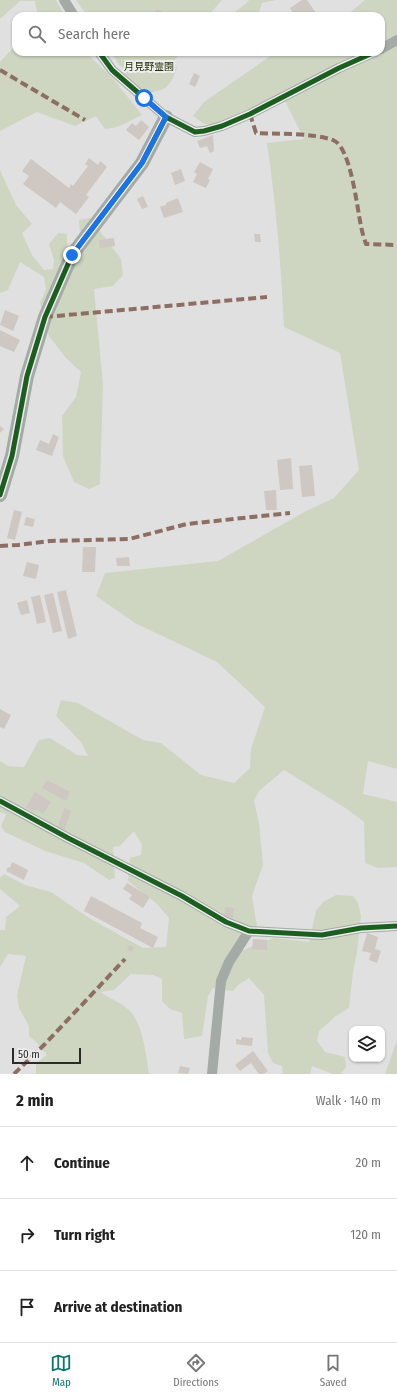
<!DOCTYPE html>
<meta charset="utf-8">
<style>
:root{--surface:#fff;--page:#f2f2f2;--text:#222;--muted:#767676;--line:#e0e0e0;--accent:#0f766e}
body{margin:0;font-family:"Fira Sans Condensed","Noto Sans JP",sans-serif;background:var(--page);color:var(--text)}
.controls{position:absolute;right:12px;bottom:12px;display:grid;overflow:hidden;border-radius:8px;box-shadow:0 1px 3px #0004}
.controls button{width:36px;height:36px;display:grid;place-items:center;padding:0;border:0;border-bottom:1px solid var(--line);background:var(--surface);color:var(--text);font:20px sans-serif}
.scale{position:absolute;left:12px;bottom:10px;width:69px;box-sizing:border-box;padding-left:4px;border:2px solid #2a2a2a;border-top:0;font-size:11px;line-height:14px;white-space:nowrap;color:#2a2a2a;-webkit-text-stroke:3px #ededee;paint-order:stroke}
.stop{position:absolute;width:12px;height:12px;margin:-9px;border:3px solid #1a73e8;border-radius:50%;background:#fff}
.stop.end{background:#1a73e8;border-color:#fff;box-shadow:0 1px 4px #0008}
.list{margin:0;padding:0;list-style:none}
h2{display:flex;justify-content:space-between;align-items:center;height:52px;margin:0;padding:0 16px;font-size:17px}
h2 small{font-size:13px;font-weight:400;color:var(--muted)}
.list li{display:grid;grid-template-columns:26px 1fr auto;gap:12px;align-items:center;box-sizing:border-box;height:72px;padding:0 16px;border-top:1px solid var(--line)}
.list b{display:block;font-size:15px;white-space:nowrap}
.list em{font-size:13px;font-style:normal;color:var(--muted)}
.icon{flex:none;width:22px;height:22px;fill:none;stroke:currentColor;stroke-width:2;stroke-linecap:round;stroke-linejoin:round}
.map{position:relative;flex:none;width:397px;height:1074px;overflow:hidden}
.search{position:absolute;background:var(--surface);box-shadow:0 1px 3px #0004;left:12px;right:12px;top:12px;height:44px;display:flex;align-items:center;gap:10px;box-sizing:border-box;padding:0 14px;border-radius:12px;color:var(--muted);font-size:15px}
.sheet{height:268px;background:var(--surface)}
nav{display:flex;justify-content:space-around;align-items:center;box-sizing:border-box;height:56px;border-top:1px solid var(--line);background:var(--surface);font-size:11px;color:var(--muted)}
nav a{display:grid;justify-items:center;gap:2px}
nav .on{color:var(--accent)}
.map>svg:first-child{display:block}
</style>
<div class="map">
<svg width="397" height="1074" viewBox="0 0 397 1074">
<rect width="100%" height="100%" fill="#e0e0e1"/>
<!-- green -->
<g fill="#ced6c2">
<path d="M0 0H56L65 16H36L37 12 35 1H20L0 19Z"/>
<path d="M76 0H222L208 16H87Z"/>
<path d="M248 0H276L262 3 258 16H230L249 1Z"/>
<path d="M365 0H397V769L368 761 363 794 397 802V867L378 868 365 863 364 822 347 809 284 770 259 791 254 801 259 823 263 865 252 896 257 927 240 951 274 938 309 942 316 911 323 902 336 895 353 896 358 903 361 916 357 952 353 972 349 1008 336 1016 319 1031 317 1041 325 1052 345 1057 346 1067 341 1074H333L312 1066 310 1074H283L282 1066 273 1063 268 1053 264 995 249 978 238 985 233 991 213 988 208 996 202 1036 184 1039 182 1013 170 1009 162 1001V979L153 975 131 974 114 990 100 992C109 998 122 1003 130 1011 143 1025 146 1055 149 1074H36V1063L47 1055 35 1041 29 1036V1026L19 1008 17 995 26 956 8 954 0 967V930H5L6 917 20 906 0 889V878L4 874 25 885 51 892 89 918 143 948 166 947 169 918 156 903 128 881 130 858 141 855 142 845 134 831 120 846 113 847 115 878 109 880 84 863 45 851 5 832 1 826 6 814 0 812V761L8 766 24 767 39 740 50 738 77 755 88 756 81 742 56 716 61 700 78 703 143 740 161 743 201 775 234 783 250 768 251 749 265 707 217 662 135 623 96 596 105 573 218 561 306 511 334 498 359 470 340 353 284 327C281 265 276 204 267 143L304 139 281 93 218 124H204L193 116 204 102 276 52H381V16H346Z"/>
<path d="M16 45V52H86L114 80 142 115C130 120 118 129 105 129L96 116 75 126 37 112 0 131V62Z"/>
<path d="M111 52H181L173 62 177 68C170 87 166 91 145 93L122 74 124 68 119 65Z"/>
<path d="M0 170 16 205 32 224 22 233 32 255 44 270 53 269 54 260 49 244 58 233 67 234V245L81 250 79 220 90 218 121 259 123 275 113 286 94 289 103 385 100 484 89 489 74 482 63 456 62 416 76 397 81 372 66 358 49 336 40 303 46 289 44 277 20 262 8 290 0 293Z"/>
<path d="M397 1040V1074H385Z"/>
</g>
<!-- building -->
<g fill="#cec7c2">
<path d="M302 0H307L318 16H295L290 8Z"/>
<path d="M156 9 162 11 160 16H151L152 12 155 13Z"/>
<path d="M194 73 200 76 195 87 189 84Z"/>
<path d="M141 120 149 127 139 140 126 130 132 123 136 126Z"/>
<path d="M213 135 214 151 210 153 207 146 200 148 197 141Z"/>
<path d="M89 158 98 165 100 161 107 167 86 195 89 197 76 214 60 202 56 208 23 184 29 176 22 171 31 159 69 188 71 184 73 186 88 166 85 164Z"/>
<path d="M200 162 213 169 208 179 210 180 206 188 193 182 197 174 194 172Z"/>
<path d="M181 169 185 181 175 185 171 173Z"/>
<path d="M143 196 148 207 142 209 137 199Z"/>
<path d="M178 198 183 212 164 218 160 207 166 205V203Z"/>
<path d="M254 234H260L261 242H255Z"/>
<path d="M114 238 115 246 100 248 99 240Z"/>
<path d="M5 310 19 316 13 331 0 325Z"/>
<path d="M0 330 20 340 14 352 0 346Z"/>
<path d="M0 426 4 429 0 433Z"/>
<path d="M53 434 59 437 52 456 36 450 40 440 49 444Z"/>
<path d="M291 458 293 489 280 490 277 460Z"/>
<path d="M312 465 315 496 302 497 299 466Z"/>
<path d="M276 490 277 510H266L264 491Z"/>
<path d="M14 510 22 512 15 540 7 538Z"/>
<path d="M26 517 35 519 33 527 24 525Z"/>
<path d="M83 547H96L95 572H82Z"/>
<path d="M129 557 130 566H117L116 558Z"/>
<path d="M27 562 39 565 36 579 23 576Z"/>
<path d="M66 590 77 636 68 639 57 592Z"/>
<path d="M53 593 62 631 53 633 44 595Z"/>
<path d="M40 595 46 622 37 624 31 597Z"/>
<path d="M27 600 30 613 21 615 17 603Z"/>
<path d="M0 709 11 715 4 729 0 727Z"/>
<path d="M47 780 70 792 66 801 42 788Z"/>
<path d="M35 792 51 802 43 814 36 809 34 812 26 807Z"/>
<path d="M64 808 71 811 65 829 58 827Z"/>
<path d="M12 862 28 870 24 880 6 871 8 867 10 868Z"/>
<path d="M127 883 150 897 143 908 129 899 132 895 123 889Z"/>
<path d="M91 896 142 923 140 928 158 937 153 948 84 911Z"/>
<path d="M225 907 234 908 233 918 224 916Z"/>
<path d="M367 933 378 937 375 949 381 951 377 963 369 960 371 953 362 951Z"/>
<path d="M253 939 267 940V950L252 949Z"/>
<path d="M129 945 134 947 132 952 127 950Z"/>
<path d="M242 1037 253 1038 252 1046 236 1044V1039L241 1040Z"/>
<path d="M253 1051 268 1071 263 1074H259L251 1063 240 1071 235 1065Z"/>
<path d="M180 1066 190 1068 188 1074 178 1073Z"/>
</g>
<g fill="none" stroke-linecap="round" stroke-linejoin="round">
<!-- street -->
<g stroke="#a4aaa5" stroke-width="10">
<path d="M64 0 74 16"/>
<path d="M381 49 397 40"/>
<path d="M99 52 112 70 166 117 195 132 204 131 222 126 250 114 339 68 375 52"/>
<path d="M0 801 68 838 182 896 226 922 249 931 322 935 361 928 397 926"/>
<path d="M212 1074 221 981 229 962 249 931"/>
</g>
<!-- secondary -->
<path stroke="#a4aaa5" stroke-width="14" d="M0 495 12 456 27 376 45 317 72 255 142 163 166 117"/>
<!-- quiet -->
<g stroke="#8d6e63" stroke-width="4" stroke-dasharray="8 4" stroke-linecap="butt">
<path d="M0 70 85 120"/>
<path d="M250 114 256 133C278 134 313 133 333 140 351 147 357 208 361 226 362 232 364 238 366 244L397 245"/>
<path d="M45 317 267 297"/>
<path d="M0 546 18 545 50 541 129 539 187 524 290 513"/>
<path d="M14 1074 45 1044 125 959"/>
</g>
<!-- cycleway casing -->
<g stroke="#ededee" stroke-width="8">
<g id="cycleway">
<path d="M99 52 112 70 166 117 195 132 204 131 222 126 250 114 339 68 375 52"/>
<path d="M0 495 12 456 27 376 45 317 72 255 142 163 166 117"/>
<path d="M0 801 68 838 182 896 226 922 249 931 322 935 361 928 397 926"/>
</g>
</g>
<!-- cycleway -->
<use href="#cycleway" stroke="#1b5e20" stroke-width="5"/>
</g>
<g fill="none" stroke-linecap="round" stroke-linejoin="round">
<!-- route -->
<path stroke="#1a73e8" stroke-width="5" d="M72 255 142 163 166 117 144 98"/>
</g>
<g text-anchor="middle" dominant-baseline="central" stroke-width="4" stroke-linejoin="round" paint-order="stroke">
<!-- park labels -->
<g font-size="10" fill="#233103" stroke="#ededee">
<text x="149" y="67">月見野霊園</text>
</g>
</g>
</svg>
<div class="controls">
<button><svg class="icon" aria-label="layers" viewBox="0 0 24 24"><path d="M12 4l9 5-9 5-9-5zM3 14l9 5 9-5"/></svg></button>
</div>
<div class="scale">50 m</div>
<div class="stop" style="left:144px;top:98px"></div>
<div class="stop end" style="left:72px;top:255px"></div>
<div class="search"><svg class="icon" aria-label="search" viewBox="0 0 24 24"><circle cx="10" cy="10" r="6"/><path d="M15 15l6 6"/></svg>Search here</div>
</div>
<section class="sheet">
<h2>2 min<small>Walk · 140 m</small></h2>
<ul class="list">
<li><svg class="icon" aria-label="ahead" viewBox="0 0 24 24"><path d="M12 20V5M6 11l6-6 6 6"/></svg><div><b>Continue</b></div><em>20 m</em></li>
<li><svg class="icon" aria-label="right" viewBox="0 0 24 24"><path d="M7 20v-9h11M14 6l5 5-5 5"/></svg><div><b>Turn right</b></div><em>120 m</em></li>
<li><svg class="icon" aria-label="arrive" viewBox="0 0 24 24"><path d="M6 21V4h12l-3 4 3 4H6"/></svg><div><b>Arrive at destination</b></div></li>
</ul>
</section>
<nav>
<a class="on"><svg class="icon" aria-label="map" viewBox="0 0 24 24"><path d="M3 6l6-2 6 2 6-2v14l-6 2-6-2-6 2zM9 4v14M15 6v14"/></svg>Map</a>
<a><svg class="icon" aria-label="directions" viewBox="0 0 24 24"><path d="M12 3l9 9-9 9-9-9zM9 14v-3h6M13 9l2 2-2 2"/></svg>Directions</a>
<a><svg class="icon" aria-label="saved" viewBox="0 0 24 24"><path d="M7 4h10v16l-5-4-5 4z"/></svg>Saved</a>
</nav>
